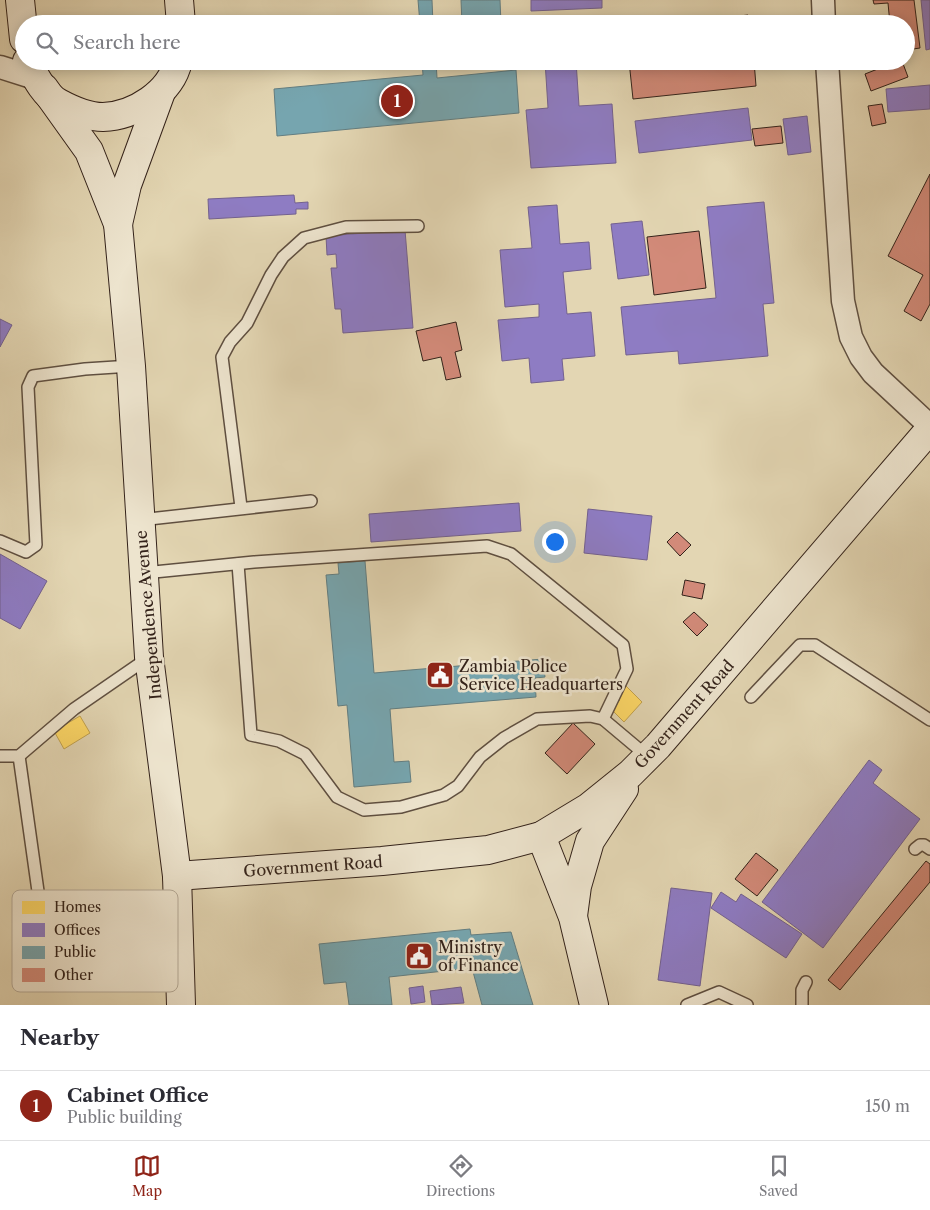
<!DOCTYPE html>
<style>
:root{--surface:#fff;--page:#f7f7f7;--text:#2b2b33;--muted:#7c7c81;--line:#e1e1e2;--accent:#8f2418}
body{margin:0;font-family:"Libre Caslon Text",serif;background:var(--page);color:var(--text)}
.you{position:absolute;left:554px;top:541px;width:18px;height:18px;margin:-12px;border:4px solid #fff;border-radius:50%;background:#1a73e8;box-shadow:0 0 0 8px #1a73e833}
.badge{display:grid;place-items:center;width:32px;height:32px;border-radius:50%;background:var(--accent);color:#fff;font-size:16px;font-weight:700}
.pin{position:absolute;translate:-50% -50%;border:2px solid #fff;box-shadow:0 1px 5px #0006}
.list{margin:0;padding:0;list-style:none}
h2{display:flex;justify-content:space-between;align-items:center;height:65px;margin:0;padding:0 20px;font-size:21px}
h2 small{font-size:16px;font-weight:400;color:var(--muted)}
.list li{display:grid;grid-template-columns:32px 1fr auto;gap:15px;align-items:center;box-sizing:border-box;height:70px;padding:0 20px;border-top:1px solid var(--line)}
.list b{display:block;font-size:19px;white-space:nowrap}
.list p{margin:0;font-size:16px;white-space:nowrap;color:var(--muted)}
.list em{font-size:16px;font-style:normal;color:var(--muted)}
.icon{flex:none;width:28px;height:28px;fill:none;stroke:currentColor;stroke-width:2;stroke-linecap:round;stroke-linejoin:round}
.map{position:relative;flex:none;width:930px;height:1005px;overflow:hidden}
.search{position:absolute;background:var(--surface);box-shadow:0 2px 12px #0003;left:15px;right:15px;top:15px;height:55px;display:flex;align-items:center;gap:12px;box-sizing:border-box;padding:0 18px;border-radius:28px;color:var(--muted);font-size:19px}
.sheet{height:135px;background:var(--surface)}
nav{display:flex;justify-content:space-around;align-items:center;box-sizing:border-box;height:70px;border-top:1px solid var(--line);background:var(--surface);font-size:14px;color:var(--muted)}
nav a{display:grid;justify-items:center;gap:2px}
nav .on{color:var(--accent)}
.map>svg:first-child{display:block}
</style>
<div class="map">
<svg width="930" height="1005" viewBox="0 0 930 1005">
<rect width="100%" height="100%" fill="#e3d6b3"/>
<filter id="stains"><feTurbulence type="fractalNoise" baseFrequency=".004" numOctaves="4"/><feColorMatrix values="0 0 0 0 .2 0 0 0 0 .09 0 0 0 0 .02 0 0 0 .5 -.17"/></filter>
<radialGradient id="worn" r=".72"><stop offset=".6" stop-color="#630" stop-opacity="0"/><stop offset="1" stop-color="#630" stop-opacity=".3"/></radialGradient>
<!-- homes -->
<g fill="#ffd966" stroke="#c2a24f">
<path d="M625 685 642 702 624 722 611 709 620 700 615 695Z"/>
<path d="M80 716 90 733 64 749 54 731Z"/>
</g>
<!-- offices -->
<g fill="#8e7cc3" stroke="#736190">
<path d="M531 0H602V8L531 11Z"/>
<path d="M921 0H930V49L926 50Z"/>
<path d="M545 61H576L579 106 612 104 616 163 531 168 526 110 548 108Z"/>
<path d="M930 85V109L888 112 886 89Z"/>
<path d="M748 108 752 140 639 153 635 121Z"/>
<path d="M807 116 811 152 788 155 783 119Z"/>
<path d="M294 195 295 203 308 202V209H296V214L209 219 208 199Z"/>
<path d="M764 202 774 303 763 304 768 356 679 364 678 351 626 355 621 307 716 298 707 207Z"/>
<path d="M557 205 560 244 589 242 591 269 563 272 567 314 591 312 595 356 562 359 564 380 531 383 529 358 502 361 498 320 539 317V304L505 307 500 250 532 248 528 207Z"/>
<path d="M642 221 649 275 618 279 611 224Z"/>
<path d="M405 230 413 328 343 333 341 309H335L331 268H337L336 254 327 255 326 236Z"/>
<path d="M0 319 12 325 0 347Z"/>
<path d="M519 503 521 531 371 542 369 514Z"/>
<path d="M588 509 652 516 647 560 584 553Z"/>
<path d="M0 554 47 581 20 629 0 618Z"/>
<path d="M869 760 882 770 873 783 920 819 823 948 762 902Z"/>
<path d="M671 888 712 893 700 986 658 980Z"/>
<path d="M721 892 736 902 741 894 802 934 786 958 711 908Z"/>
<path d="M423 986 425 1002 411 1004 409 988Z"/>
<path d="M461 987 464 1003 432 1005 430 991Z"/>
</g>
<!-- public -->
<g fill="#76a5af" stroke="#627e82">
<path d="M418 0H432L433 24H420Z"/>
<path d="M461 0H500L501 24H462Z"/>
<path d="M422 61H436L437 78 516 70 519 113 277 136 274 89 423 75Z"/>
<path d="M365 561 374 673 543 659 545 677 535 678 536 697 390 709 394 762 409 761 411 782 354 787 347 705 338 706 326 575 339 574 338 563Z"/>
<path d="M470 929 471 935 511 932 533 1005H482L472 968 389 977 392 1005H349L346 982 324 984 319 944Z"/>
</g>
<!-- building -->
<g fill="#d28a79" stroke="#33221a">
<path d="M873 0H914L920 48 906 50V24H890L888 3 874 4Z"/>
<path d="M748 15 749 24H669Z"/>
<path d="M629 61H754L756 86 633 99Z"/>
<path d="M898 61H902L908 77 871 91 865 74Z"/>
<path d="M882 104 886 123 872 126 868 106Z"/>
<path d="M781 126 783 143 755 146 752 129Z"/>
<path d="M930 174V304L921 321 904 311 923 275 888 256Z"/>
<path d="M699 231 706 288 654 295 647 237Z"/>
<path d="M456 322 462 350 455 352 461 377 446 380 441 357 423 361 416 331Z"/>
<path d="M677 532 691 545 680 556 667 542Z"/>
<path d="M685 580 705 584 702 599 682 595Z"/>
<path d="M694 612 708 625 697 636 683 622Z"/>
<path d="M573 723 595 744 567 774 545 753Z"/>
<path d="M756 853 778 870 757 896 735 879Z"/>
<path d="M926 861 930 864V882L840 990 828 980Z"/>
</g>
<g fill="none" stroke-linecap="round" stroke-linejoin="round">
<!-- service casing -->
<g stroke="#5f4f40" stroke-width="14">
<g id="service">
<path d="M241 507 222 357 230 342 247 323 271 275 283 257 304 238 346 227 418 226"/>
<path d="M140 520 311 501"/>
<path d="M0 541 26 552 36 545 28 387 33 376 85 369 131 366"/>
<path d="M238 564 251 735 279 741 305 754 337 797 364 810 401 807 444 795 458 786 480 757 504 738 537 719 590 716 603 719 647 756"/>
<path d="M144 573 254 562 487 546 511 554 623 645 627 669 603 719"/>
<path d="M751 697 800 645H815L930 720"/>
<path d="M0 756H19L74 709 148 658"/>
<path d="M19 756 45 941"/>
<path d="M915 849 920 845H924L930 849"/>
<path d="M687 1005 719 992 747 1005"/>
<path d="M802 1005V990L806 982"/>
</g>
</g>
<!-- minor casing -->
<g stroke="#5f4f40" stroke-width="25">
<g id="minor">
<path d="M823 0 824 24"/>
<path d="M827 61 843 301 851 337 861 357 873 373 930 426"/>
<path d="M0 67 35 78"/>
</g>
</g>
<!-- secondary casing -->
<g stroke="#33221a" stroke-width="30">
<g id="secondary">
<path d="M20 0 24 39"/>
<path d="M179 0 181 24"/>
<path d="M27 61C35 76 44 95 59 103 72 110 88 117 103 117 134 116 171 93 178 61"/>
<path d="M44 88 89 151 118 224 131 366 149 657 177 876 181 1005"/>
<path d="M118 224 127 185 161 92"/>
<path d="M541 836 573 917 594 1005"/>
<path d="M177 876 382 861 488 850 541 836 589 807 630 774 658 746 930 429"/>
<path d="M573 916 577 886 590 841 624 789"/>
</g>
</g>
<!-- service -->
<use href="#service" stroke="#ede4ce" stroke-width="11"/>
<!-- minor -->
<use href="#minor" stroke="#ede4ce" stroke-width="22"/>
<!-- secondary -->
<use href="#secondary" stroke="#ede4ce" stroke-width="28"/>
</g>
<!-- icons -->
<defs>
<g id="civic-square" transform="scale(1.4375)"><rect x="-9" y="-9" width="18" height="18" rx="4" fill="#8f2418" stroke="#ede4ce"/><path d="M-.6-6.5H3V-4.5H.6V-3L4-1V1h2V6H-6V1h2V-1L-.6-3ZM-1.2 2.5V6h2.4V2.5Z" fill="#fff"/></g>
</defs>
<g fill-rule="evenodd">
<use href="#civic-square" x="440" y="675"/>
<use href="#civic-square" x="419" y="956"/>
</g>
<g text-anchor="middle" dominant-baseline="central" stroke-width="5" stroke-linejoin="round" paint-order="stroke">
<!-- street labels -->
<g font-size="16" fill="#33221a" stroke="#ede4ce">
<text transform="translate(148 615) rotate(-95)">Independence Avenue</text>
<text transform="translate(684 714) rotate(-48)">Government Road</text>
<text transform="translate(313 866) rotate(-4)">Government Road</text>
</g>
<!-- poi labels -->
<g font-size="16" fill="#33221a" stroke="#ede4ce" text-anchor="start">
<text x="459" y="666">Zambia Police<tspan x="459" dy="18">Service Headquarters</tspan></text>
<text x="438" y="947">Ministry<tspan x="438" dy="18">of Finance</tspan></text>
</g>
</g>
<!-- legend -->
<rect x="12" y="890" width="166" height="102" rx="8" fill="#ede4ce" stroke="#b5aa98" stroke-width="1"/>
<rect x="22" y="901" width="23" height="13" fill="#ffd966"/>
<rect x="22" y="923" width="23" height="14" fill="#8e7cc3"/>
<rect x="22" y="946" width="23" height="13" fill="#76a5af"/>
<rect x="22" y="968" width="23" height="14" fill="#d28a79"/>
<g font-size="14" fill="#33221a">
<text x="54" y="912">Homes</text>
<text x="54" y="935">Offices</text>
<text x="54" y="957">Public</text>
<text x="54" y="980">Other</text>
</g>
<rect width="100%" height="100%" filter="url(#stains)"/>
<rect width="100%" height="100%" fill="url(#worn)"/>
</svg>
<div class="you"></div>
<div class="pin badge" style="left:397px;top:101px">1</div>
<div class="search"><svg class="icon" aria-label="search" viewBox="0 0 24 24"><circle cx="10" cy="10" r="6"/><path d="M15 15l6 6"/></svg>Search here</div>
</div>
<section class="sheet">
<h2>Nearby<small></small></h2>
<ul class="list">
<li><span class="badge">1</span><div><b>Cabinet Office</b><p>Public building</p></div><em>150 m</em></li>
</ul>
</section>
<nav>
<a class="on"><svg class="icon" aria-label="map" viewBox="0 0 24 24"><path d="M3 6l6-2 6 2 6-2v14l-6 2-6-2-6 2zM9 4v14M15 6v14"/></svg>Map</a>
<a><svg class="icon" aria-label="directions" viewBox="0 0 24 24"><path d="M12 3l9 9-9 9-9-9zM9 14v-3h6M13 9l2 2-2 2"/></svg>Directions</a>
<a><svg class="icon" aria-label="saved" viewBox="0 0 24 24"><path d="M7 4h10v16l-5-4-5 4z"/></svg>Saved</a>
</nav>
